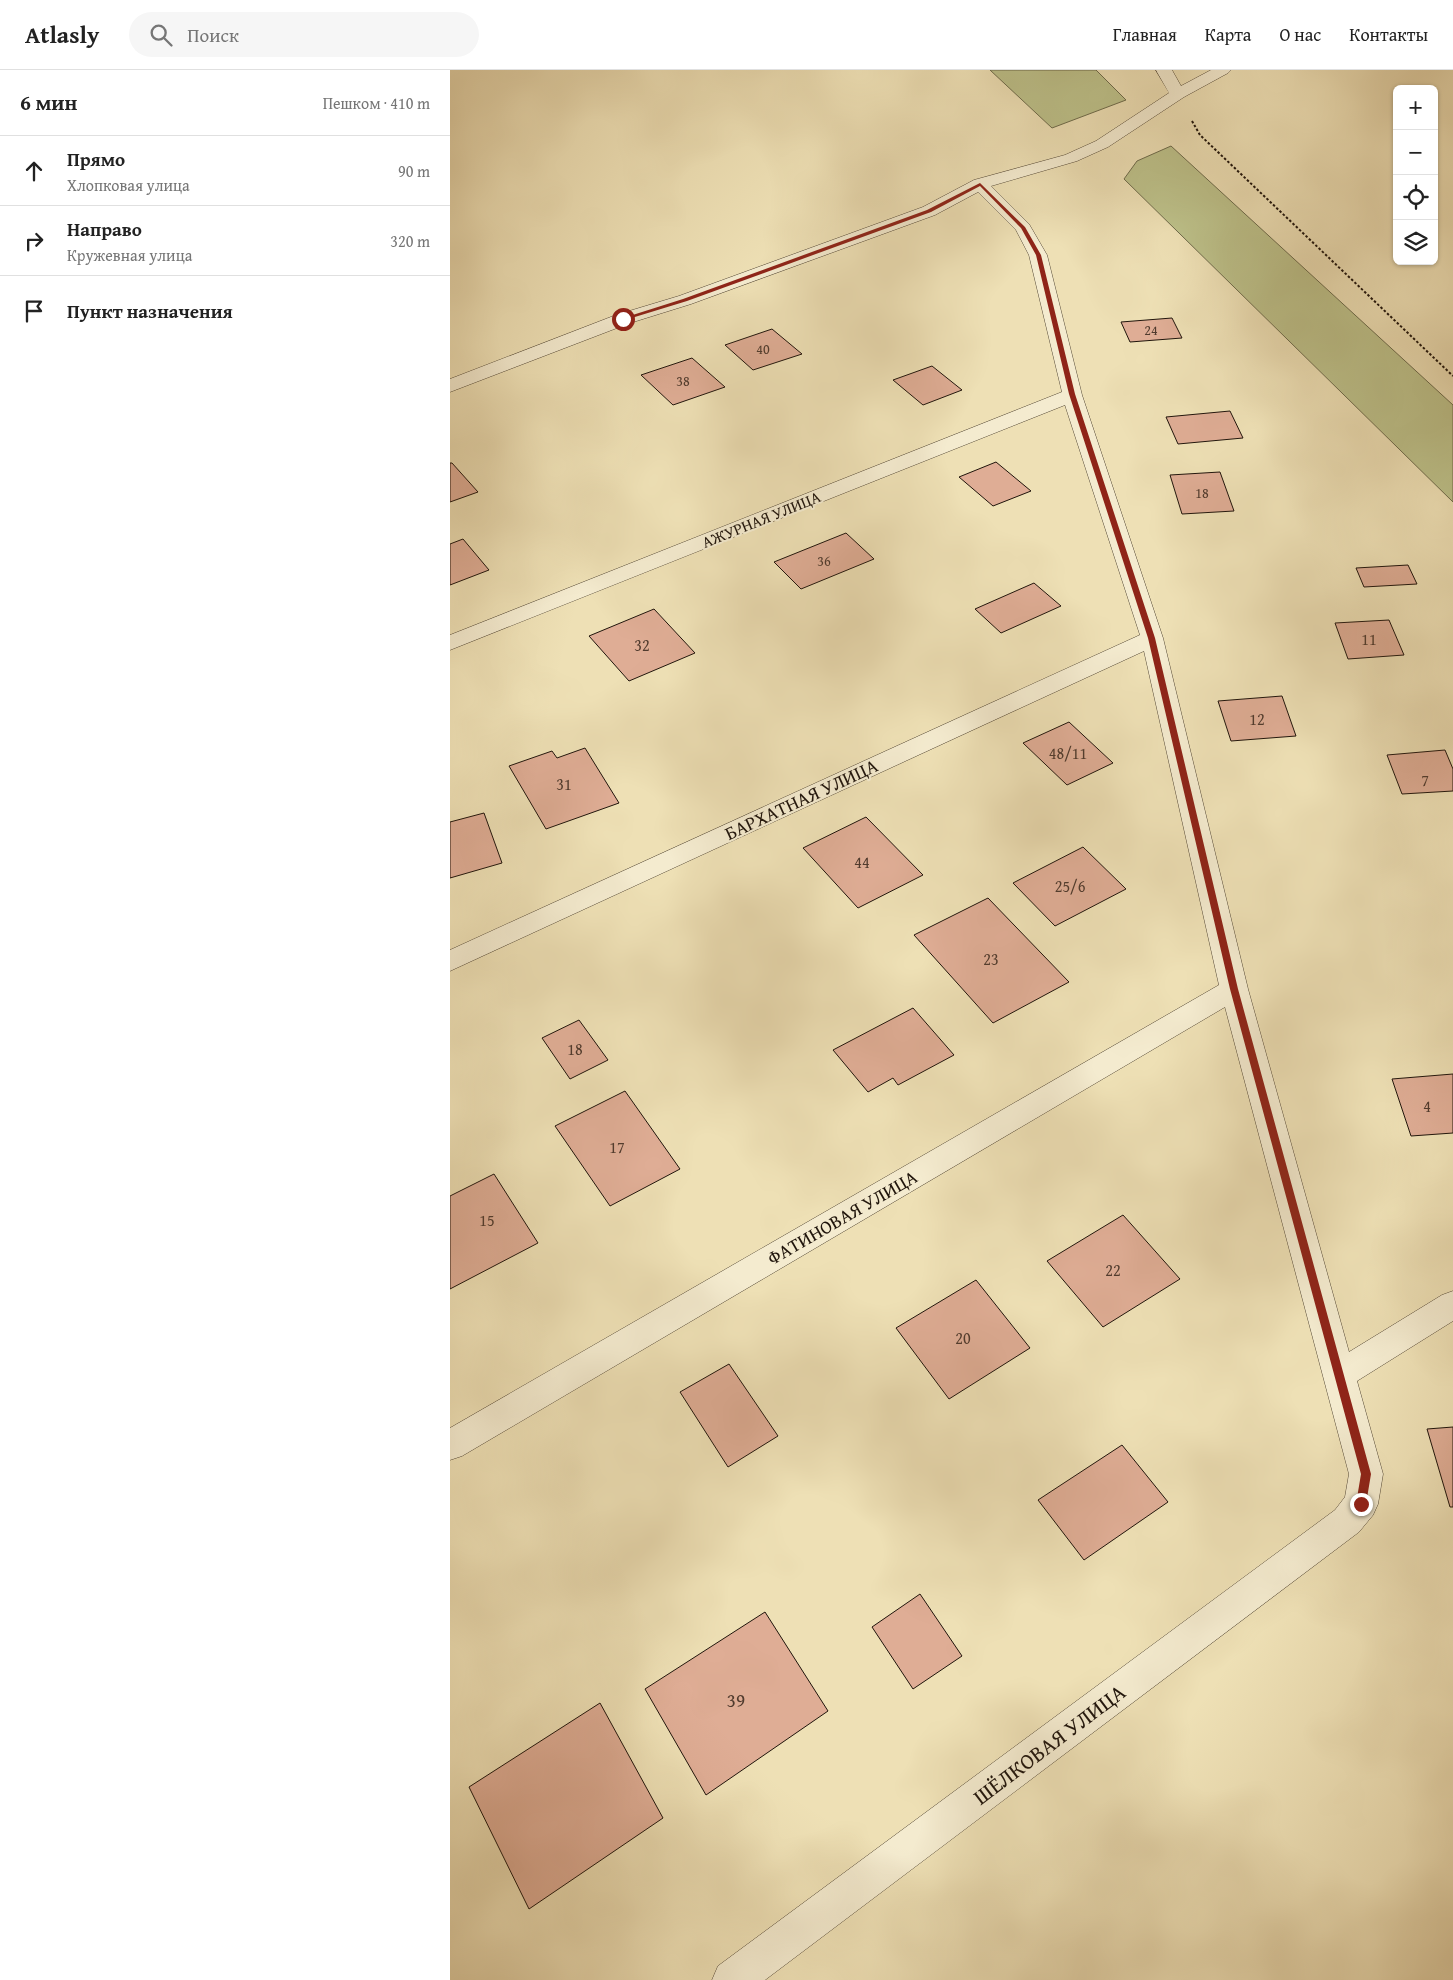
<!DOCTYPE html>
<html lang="ru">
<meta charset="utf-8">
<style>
:root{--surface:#fff;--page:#f6f6f6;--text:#222;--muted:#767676;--line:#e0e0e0}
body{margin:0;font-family:"Gentium Book Plus",serif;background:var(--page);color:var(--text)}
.controls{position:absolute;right:15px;top:15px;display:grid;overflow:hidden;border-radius:8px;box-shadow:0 1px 4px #0004}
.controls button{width:45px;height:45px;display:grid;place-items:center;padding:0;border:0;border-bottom:1px solid var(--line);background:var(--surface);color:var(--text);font:25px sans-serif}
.stop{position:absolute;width:15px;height:15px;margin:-11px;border:4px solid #8f2418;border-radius:50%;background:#fff}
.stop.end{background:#8f2418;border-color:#fff;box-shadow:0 1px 5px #0008}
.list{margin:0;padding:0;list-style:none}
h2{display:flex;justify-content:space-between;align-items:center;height:65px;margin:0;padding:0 20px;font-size:21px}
h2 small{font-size:16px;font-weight:400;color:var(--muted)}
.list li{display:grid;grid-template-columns:32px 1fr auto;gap:15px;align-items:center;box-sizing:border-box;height:70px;padding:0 20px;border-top:1px solid var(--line)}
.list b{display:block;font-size:19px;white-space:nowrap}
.list p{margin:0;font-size:16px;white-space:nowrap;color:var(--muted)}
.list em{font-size:16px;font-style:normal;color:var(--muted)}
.icon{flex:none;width:28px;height:28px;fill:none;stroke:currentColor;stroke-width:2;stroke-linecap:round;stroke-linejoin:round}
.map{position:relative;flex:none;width:1003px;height:1910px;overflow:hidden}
header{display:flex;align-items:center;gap:30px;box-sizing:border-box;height:70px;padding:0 25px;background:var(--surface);border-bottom:1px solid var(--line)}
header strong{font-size:24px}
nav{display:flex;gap:28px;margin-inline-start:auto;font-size:18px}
.search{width:350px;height:45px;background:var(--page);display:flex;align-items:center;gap:12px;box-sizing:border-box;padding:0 18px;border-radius:28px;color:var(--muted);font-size:19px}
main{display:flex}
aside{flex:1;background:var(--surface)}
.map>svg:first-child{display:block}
</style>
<header>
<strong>Atlasly</strong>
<div class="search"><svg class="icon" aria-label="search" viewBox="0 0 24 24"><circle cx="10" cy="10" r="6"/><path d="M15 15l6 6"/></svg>Поиск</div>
<nav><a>Главная</a><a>Карта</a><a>О нас</a><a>Контакты</a></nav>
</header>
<main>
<aside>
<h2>6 мин<small>Пешком · 410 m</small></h2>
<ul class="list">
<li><svg class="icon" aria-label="ahead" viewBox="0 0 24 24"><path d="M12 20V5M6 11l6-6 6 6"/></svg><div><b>Прямо</b><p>Хлопковая улица</p></div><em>90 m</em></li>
<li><svg class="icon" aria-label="right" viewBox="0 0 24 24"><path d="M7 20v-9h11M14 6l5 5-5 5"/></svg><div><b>Направо</b><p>Кружевная улица</p></div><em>320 m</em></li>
<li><svg class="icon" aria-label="arrive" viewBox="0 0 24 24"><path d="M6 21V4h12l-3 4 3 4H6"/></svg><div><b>Пункт назначения</b></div></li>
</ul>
</aside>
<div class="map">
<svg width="1003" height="1910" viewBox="0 0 1003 1910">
<rect width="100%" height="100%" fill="#eee0b5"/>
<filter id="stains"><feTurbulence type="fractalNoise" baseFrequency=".004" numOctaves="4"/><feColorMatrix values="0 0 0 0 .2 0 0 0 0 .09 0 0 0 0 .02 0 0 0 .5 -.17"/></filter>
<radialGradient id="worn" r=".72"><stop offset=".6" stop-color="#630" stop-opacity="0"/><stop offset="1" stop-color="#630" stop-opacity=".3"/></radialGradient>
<!-- green -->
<g fill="#bdc18a" stroke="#6e6b4b">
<path d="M540 0H646L676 30 602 58Z"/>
<path d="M721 76 1003 335V432L674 109 687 91Z"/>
</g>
<!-- building -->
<g fill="#dfad95" stroke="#20150c">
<path d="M722 248 732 268 680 272 671 252Z"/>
<path d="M322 259 352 284 303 300 275 275Z"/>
<path d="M242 288 275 317 223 335 191 305Z"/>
<path d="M482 296 512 320 473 335 443 310Z"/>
<path d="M780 341 793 368 728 374 716 347Z"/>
<path d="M546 392 581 421 543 436 509 407Z"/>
<path d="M0 393H2L28 422 0 432Z"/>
<path d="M770 402 784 441 732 444 720 405Z"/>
<path d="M396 463 424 489 351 519 324 492Z"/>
<path d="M13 469 39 500 0 515V474Z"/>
<path d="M958 495 967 514 914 517 906 498Z"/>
<path d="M584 513 611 536 551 563 525 539Z"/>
<path d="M204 539 245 583 179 611 139 566Z"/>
<path d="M939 550 954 585 898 589 885 553Z"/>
<path d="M832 626 846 666 781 671 768 631Z"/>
<path d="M619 652 663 693 617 715 573 673Z"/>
<path d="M135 678 169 733 96 759 59 696 102 681 107 688Z"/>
<path d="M995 680 1003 699V721L952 724 937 685Z"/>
<path d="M34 743 52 793 0 808V752Z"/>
<path d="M416 747 473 805 408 838 353 778Z"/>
<path d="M633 777 676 819 605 856 563 813Z"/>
<path d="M538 828 619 912 543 953 464 865Z"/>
<path d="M463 938 504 985 448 1015 443 1008 418 1022 383 980Z"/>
<path d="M129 950 158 990 120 1009 92 968Z"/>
<path d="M1003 1004V1063L961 1066 942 1009Z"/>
<path d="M175 1021 230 1099 160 1136 105 1056Z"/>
<path d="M44 1104 88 1173 0 1219V1126Z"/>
<path d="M673 1145 730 1209 653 1257 597 1191Z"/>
<path d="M526 1210 580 1278 499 1329 446 1258Z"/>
<path d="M279 1294 328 1366 278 1397 230 1322Z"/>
<path d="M1003 1357V1437H1000L977 1359Z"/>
<path d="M672 1375 718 1432 634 1490 588 1430Z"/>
<path d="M470 1524 512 1586 463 1619 422 1557Z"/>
<path d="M315 1542 378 1641 256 1725 195 1619Z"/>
<path d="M150 1633 213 1748 79 1839 19 1717Z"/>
</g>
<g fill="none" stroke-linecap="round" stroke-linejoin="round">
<!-- minor casing -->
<g stroke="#544836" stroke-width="1">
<path id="minor" d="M706 0H722L731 16 761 0H781L778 3 734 27 658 77 627 91 541 116 579 154 597 185 632 325 713 568 798 919 899 1282 992 1225 1003 1221V1251L907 1311 933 1404 928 1434 923 1445 909 1462 315 1910H262L268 1896 885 1440 895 1427 899 1404 775 937 12 1386 0 1390V1358L769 915 694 581 0 901V880L690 565 615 335 0 580V565L612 322 579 185 566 160 528 122 485 145 241 234 180 253 0 322V309L166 245 229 226 473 137 524 110 615 85 646 71 719 23Z"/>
</g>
<!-- path -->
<path stroke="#20150c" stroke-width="2" stroke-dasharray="2.5 2" stroke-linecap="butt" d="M742 51 750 65 1003 306"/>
<!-- minor -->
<use href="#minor" fill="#f4ebcf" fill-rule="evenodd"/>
</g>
<!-- route -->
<path fill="#8f2418" d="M530 113 575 157 591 185 625 324 705 568 788 919 921 1404 916 1434 911 1439 906 1434 911 1404 780 919 698 568 619 324 586 185 571 158 530 116 481 142 237 231 175 250 170 249 233 229 477 140Z"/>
<g text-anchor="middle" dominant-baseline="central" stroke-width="4" stroke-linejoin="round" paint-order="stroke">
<!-- far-number labels -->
<g font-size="14" fill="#503b2e">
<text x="701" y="260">24</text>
<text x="313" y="279">40</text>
<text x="233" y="311">38</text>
<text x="752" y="423">18</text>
<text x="374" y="491">36</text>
</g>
<!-- far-street labels -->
<g font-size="16" fill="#20150c" stroke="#f4ebcf">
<text transform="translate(311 449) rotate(-22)">АЖУРНАЯ УЛИЦА</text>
</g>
<!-- number labels -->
<g font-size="16" fill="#503b2e">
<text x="919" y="569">11</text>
<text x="192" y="575">32</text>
<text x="807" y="649">12</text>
<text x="618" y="683">48/11</text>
<text x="975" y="710">7</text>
<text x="114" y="714">31</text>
<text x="412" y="792">44</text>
<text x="620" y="816">25/6</text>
<text x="541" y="889">23</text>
<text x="125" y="979">18</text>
<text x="977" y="1036">4</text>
<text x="167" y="1077">17</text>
<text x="37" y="1150">15</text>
<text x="663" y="1200">22</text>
<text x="513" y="1268">20</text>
</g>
<!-- street labels -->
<g font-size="19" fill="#20150c" stroke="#f4ebcf">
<text transform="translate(351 729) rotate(-25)">БАРХАТНАЯ УЛИЦА</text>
<text transform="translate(392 1147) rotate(-30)">ФАТИНОВАЯ УЛИЦА</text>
</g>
<!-- near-number labels -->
<g font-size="19" fill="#503b2e">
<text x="286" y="1630">39</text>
</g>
<!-- near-street labels -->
<g font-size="22" fill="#20150c" stroke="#f4ebcf">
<text transform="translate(599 1674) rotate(-37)">ШЁЛКОВАЯ УЛИЦА</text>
</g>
</g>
<rect width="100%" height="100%" filter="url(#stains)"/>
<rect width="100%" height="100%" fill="url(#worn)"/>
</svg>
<div class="controls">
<button>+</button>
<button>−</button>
<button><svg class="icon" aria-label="locate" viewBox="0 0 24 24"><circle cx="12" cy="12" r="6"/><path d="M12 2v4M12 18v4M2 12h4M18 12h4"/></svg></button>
<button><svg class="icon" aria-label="layers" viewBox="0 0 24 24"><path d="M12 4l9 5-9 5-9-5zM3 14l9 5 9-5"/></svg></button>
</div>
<div class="stop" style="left:173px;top:249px"></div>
<div class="stop end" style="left:911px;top:1434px"></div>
</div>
</main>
